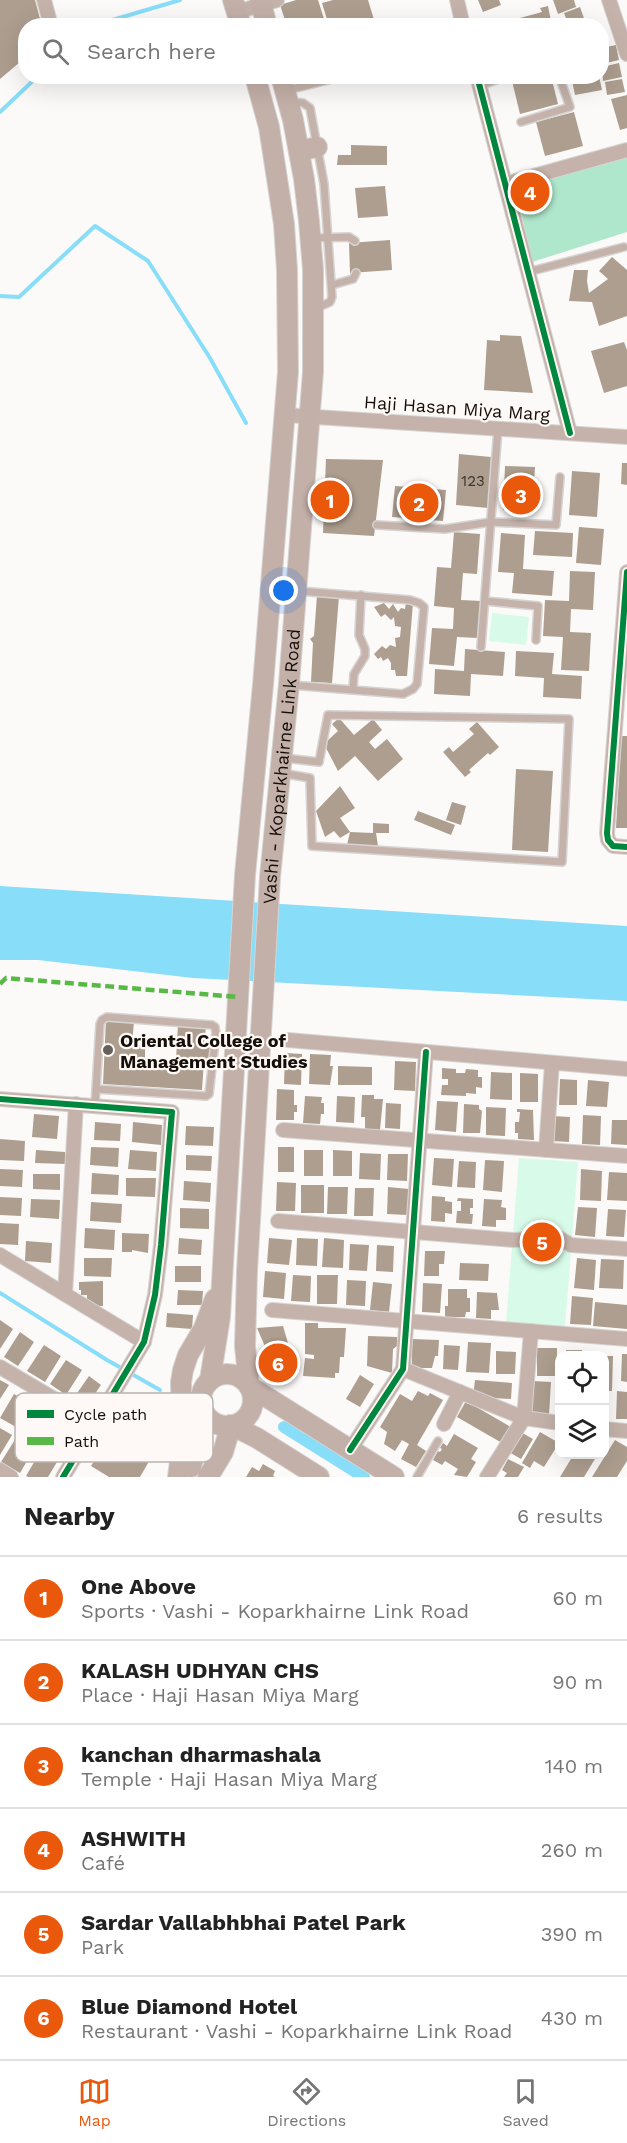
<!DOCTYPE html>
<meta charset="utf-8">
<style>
:root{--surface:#fff;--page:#f2f2f2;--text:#222;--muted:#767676;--line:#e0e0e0;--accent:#ea580c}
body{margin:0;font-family:"Work Sans",sans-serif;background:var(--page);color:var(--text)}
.controls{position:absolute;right:18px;bottom:18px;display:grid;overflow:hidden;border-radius:12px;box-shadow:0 6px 24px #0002}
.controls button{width:54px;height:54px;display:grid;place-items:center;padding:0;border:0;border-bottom:2px solid var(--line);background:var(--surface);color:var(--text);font:30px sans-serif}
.you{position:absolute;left:284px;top:591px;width:21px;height:21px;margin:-15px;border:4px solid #fff;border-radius:50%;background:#1a73e8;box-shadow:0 0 0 9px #1a73e833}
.badge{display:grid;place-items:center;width:39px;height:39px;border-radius:50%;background:var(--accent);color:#fff;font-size:20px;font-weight:700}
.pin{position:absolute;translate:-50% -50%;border:3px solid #fff;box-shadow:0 2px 6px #0006}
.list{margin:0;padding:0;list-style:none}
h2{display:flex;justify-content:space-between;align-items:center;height:78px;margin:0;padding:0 24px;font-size:26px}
h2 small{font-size:20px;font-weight:400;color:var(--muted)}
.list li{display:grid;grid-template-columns:39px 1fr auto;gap:18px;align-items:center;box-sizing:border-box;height:84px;padding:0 24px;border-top:2px solid var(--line)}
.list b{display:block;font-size:22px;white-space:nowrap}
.list p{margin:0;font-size:20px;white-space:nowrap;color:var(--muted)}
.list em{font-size:20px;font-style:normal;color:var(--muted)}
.icon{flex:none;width:33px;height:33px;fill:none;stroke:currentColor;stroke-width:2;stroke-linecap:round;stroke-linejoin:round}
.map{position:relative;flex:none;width:627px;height:1477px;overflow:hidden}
.search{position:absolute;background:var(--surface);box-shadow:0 6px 24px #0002;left:18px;right:18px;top:18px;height:66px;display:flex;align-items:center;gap:15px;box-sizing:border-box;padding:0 21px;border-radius:24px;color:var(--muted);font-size:22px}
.sheet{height:582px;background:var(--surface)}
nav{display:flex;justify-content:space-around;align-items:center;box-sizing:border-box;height:84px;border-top:2px solid var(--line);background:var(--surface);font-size:16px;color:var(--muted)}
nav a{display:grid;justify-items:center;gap:3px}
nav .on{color:var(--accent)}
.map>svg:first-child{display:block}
</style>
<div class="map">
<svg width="627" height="1477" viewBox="0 0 627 1477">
<rect width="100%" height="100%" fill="#fcfaf8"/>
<!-- green -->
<g fill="#d7fbe8">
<path d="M492 613 529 617 526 645 489 641Z"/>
<path d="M519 1158 578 1162 565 1327 506 1323Z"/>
</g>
<!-- forest -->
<path fill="#aee7cc" d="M627 158V232L532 262 516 188Z"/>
<!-- water -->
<path fill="#88ddf8" d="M0 886 627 926V1001L193 978 38 960H0Z"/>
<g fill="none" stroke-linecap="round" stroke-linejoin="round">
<!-- stream -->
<g stroke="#88ddf8" stroke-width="4">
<path d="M92 26 180 0"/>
<path d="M0 112 38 76"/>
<path d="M0 296 19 297 95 226 148 261 210 358 246 423"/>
<path d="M0 1293 107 1360 160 1390"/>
</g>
<!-- canal -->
<path stroke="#88ddf8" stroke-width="12" d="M284 1427 364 1477"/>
</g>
<!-- building -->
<g fill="#ad9e8f">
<path d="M0 0H35L42 26H26V57L0 79Z"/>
<path d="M296 0H318L325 22 315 26H287L280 5Z"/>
<path d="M333 0H368L376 26H329L322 3Z"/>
<path d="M478 0H499L501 5 483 12Z"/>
<path d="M553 0H574L576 7 558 14Z"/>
<path d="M548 6 552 26H495L493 21 501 19 502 23 542 12 540 8Z"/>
<path d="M580 7 585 21 569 26 564 13Z"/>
<path d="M616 45 619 60 602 64V48Z"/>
<path d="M619 63 622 77 603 81 602 67Z"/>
<path d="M289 76H313V77L291 84Z"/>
<path d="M530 76H551L558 104 520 114 512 81Z"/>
<path d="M571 76H599L602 90 575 95Z"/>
<path d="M622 79 625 92 607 95 605 82Z"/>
<path d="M627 95V128L620 130 611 99Z"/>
<path d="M574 112 583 146 545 156 536 122Z"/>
<path d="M351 145 387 146V165H337L338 155H351Z"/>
<path d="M541 178 551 199 516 208 511 186Z"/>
<path d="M385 186 388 216 358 218 355 188Z"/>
<path d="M390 240 392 270 350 273 349 243Z"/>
<path d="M612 257 627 270V316L599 326 592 302 569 301 574 270H588L587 281 589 293 608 279 599 271Z"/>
<path d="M500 335 521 336 533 393 484 390 487 340 500 341Z"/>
<path d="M624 342 627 350V386L604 393 591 351Z"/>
<path d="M459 454 491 457 488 508 456 505Z"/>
<path d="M326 459 383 460 374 536 323 533Z"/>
<path d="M622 463H627V485L621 484Z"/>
<path d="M505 466 535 467 532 512 503 510Z"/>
<path d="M572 471 600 473 597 517 569 515Z"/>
<path d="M395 486 446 490 443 521 392 517Z"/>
<path d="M579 527 604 529 601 565 576 563Z"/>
<path d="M535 531 573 533 572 557 533 555Z"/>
<path d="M454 532 480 534 477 574 463 573 461 600 481 601 478 638 457 637 454 666 429 664 432 628 453 629 454 608 434 606 437 567 451 568Z"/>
<path d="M501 533 525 535 523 569 554 571 552 596 512 593 514 573 498 572Z"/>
<path d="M570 571 595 572 593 610 571 609 570 632 591 633 589 671 561 670 563 637 543 636 545 600 569 601Z"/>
<path d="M317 595 339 596 332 683 311 682 313 643 310 639 314 636Z"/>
<path d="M406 602 413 603 407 676H396L395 670H391V663L388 658 383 661 381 657 378 659 374 654 382 646 386 649 390 645 396 647 395 638 400 637 401 627 395 626 394 617 391 620 385 614 381 617 374 607 384 603 389 609 393 604 398 612 401 608 405 609Z"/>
<path d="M465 649 505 652 503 676 471 674 470 696 434 694 435 669 464 671Z"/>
<path d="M516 651 554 653 552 674 582 676 581 699 543 697 544 678 515 676Z"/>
<path d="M339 718 354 735 373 719 382 730 369 742 375 749 387 739 403 759 378 781 355 756 338 771 325 746 327 741 338 731 332 724Z"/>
<path d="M477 722 499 747 490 755 488 753 469 770 471 772 465 777 443 752 449 747 453 752 474 734 469 729Z"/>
<path d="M621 736H627V828H616Z"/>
<path d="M516 769 553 771 548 852 512 850Z"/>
<path d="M340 786 355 808 340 818 350 832 340 838 334 831 325 837 316 811Z"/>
<path d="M452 802 466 806 461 825 446 820Z"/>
<path d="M418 811 455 825 451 835 414 820Z"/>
<path d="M373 823 389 824V833H376L378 846 347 845 350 832 373 833Z"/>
<path d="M106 1020 134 1021 132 1045 145 1046V1058L176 1060 178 1024 206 1026 204 1046 212 1047 211 1062 204 1061 202 1090 103 1084Z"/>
<path d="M285 1053 302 1054 301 1085 284 1084Z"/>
<path d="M310 1054 331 1055 330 1066H333L330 1085 309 1084Z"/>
<path d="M395 1061 416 1062 415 1091 394 1090Z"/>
<path d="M338 1066 372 1067V1085H338Z"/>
<path d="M442 1068 456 1069V1073H465L466 1069 478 1070V1077H482V1088L476 1087V1094L466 1093V1096L441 1095 442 1085H448V1079H442Z"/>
<path d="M491 1072 512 1073V1100L490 1099Z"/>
<path d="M520 1073 538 1074V1102H520Z"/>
<path d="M560 1079 577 1080V1105H559Z"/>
<path d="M588 1080 609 1082 607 1107 586 1106Z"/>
<path d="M277 1089 294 1090V1105H297V1112H294V1120H276Z"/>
<path d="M362 1095H374V1099H383L380 1130H365V1117H361Z"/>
<path d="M305 1096 322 1097 321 1103H324V1114H321L320 1124 303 1123Z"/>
<path d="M337 1096 355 1097 354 1123 336 1122Z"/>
<path d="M437 1101 458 1102 456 1132 435 1130Z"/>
<path d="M386 1103 401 1104 400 1129 385 1128Z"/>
<path d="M464 1104 479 1105V1109L482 1111 480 1133H463Z"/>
<path d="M486 1107 506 1108 505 1136 486 1135Z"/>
<path d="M517 1109 533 1110 534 1140 518 1139V1133H515V1122H519L520 1112H517Z"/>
<path d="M34 1114 59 1116 57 1139 32 1137Z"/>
<path d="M583 1115 601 1116 600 1145 582 1144Z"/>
<path d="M552 1116 570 1117 569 1142 551 1141Z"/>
<path d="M612 1120H627V1145L611 1144Z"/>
<path d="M95 1122 121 1124 120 1141 94 1140Z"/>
<path d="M133 1122 162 1125 161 1145 132 1142Z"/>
<path d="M186 1126 214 1127 213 1146 185 1145Z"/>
<path d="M0 1139 25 1141 24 1161 0 1160Z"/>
<path d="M91 1147 119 1148 118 1167 90 1165Z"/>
<rect x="278" y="1147" width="16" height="25"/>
<path d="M36 1150 65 1152V1164L35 1163Z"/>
<path d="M130 1150 157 1152 156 1171 128 1169Z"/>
<rect x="304" y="1150" width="19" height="26"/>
<path d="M333 1150 352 1151V1176H333Z"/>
<path d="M360 1153 381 1154 380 1180 359 1179Z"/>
<path d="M388 1154H408L407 1181 387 1180Z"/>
<path d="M186 1155 212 1156 211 1171 186 1170Z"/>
<path d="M434 1158 454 1159 452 1187 432 1185Z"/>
<path d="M485 1160 504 1161 502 1192 483 1190Z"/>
<path d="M459 1161 476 1162 475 1188 457 1187Z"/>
<path d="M0 1169 23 1170 22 1187 0 1186Z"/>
<path d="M581 1169 602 1171 601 1201 580 1200Z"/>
<path d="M609 1172 627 1173V1201L607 1200Z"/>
<path d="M92 1173 119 1175 118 1195 91 1194Z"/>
<path d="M33 1174H60V1190L33 1189Z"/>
<path d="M126 1178H156L155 1197 126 1196Z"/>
<path d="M184 1181 211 1183 210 1202 183 1200Z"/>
<path d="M277 1182 296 1183 295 1211H276Z"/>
<rect x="301" y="1185" width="23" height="28"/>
<path d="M328 1187H348L347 1214H327Z"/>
<path d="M388 1187 409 1189 407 1215 387 1214Z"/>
<path d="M355 1188H374L373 1216H354Z"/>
<path d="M432 1196 445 1197V1201L452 1202V1214L445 1213V1222L431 1221Z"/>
<path d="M0 1197 22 1198 21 1216 0 1215Z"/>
<path d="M458 1198 473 1199V1208H470V1214H473L472 1224 456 1223 457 1211H461V1201H457Z"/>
<path d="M31 1199 60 1200 59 1219 30 1217Z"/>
<path d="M484 1199 502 1200 501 1207 506 1208V1220H496V1227L482 1226Z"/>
<path d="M91 1202 122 1204 121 1223 90 1221Z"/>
<path d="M578 1207 597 1208 595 1237 575 1235Z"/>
<path d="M180 1208 209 1209V1229L180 1228Z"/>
<path d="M608 1209 626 1210 624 1237 606 1236Z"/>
<path d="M0 1223 19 1224 18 1245 0 1244Z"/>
<path d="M85 1228 115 1230 114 1250 84 1248Z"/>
<path d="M122 1233 149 1234 148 1253 132 1250V1252H122Z"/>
<path d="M179 1238 202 1240 201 1255 178 1254Z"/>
<path d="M269 1238 292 1240 289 1265 267 1263Z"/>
<path d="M297 1238 318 1239 317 1266 296 1265Z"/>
<path d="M324 1238 344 1240 343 1268 322 1267Z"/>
<path d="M26 1241 52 1243 51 1263 25 1261Z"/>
<path d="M350 1244 369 1245 367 1271 349 1270Z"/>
<path d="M377 1245 394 1246 393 1272 376 1271Z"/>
<path d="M425 1251H445L444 1264H439V1276H424Z"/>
<path d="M84 1258H112L111 1277 84 1276Z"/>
<path d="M577 1258 596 1260 594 1290 574 1288Z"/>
<path d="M601 1259 624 1260 623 1289 599 1288Z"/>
<path d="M460 1263 489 1264 488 1281 459 1280Z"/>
<rect x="175" y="1266" width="26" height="16"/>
<path d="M265 1271 286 1273 284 1299 263 1297Z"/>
<path d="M293 1275 311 1276 310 1302 291 1301Z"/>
<path d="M317 1275H338L337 1304H317Z"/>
<path d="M347 1280 366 1281 365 1306 346 1305Z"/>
<path d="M103 1281V1306H89L87 1302V1295H81V1290H79V1282Z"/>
<path d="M373 1282 392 1284 389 1312 370 1310Z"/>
<path d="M423 1283 442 1284 440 1313 422 1312Z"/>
<path d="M448 1289H467V1298H470V1312H466L465 1317H445V1306H448Z"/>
<path d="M178 1290 203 1291 202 1305H177Z"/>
<path d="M477 1292 497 1293 499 1310H491V1319L476 1318Z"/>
<path d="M572 1296 593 1298 591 1325 570 1324Z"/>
<path d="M595 1302 627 1305V1329L593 1326Z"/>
<path d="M167 1313 193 1315 192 1329 166 1327Z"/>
<path d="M0 1320 13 1329 0 1349Z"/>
<path d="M305 1323H318V1328H346L344 1357H340L339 1373H335V1378L303 1376 305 1358 314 1359V1355L305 1354Z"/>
<path d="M283 1326 288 1343 284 1369 276 1372 257 1328Z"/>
<path d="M20 1332 34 1342 18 1366 4 1357Z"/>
<path d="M368 1336 397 1337V1346L393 1349 392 1373 367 1366Z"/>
<path d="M412 1339 439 1340 438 1356H435L432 1368H412Z"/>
<path d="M468 1342 491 1343 489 1373 466 1372Z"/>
<path d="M44 1345 61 1356 45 1382 27 1371Z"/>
<path d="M444 1345 460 1346 458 1370 443 1369Z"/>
<rect x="537" y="1348" width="20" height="28"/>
<rect x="566" y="1350" width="16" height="6"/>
<path d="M496 1351 516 1352 515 1374H496Z"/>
<path d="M622 1354H627V1382L621 1381Z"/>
<path d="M604 1356H613L612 1391H604Z"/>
<path d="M66 1360 82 1370 66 1395 50 1384Z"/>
<path d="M360 1375 374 1384 360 1407 346 1399Z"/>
<path d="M89 1376 101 1385 86 1407 73 1399Z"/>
<path d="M0 1380 9 1385 0 1399Z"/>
<path d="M475 1380 512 1383 511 1399 473 1397Z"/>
<path d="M533 1381 551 1382 549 1415 531 1414Z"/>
<path d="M418 1391 428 1396 430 1393 443 1400 417 1445 426 1451 416 1467 401 1459 409 1444 402 1440 395 1451 384 1444 387 1432 380 1427 400 1394 412 1401Z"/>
<path d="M617 1391 627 1392V1419H616Z"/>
<path d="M14 1394 30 1404 16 1427 0 1418Z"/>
<path d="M466 1401 511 1427 502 1443 457 1417Z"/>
<path d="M126 1409 166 1432 140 1477H109L91 1466Z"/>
<path d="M0 1428 12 1435 0 1455Z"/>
<path d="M519 1431 533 1439 521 1459 507 1451Z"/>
<path d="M540 1432 559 1443 544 1467 534 1461 530 1468 522 1463Z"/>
<path d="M454 1434 478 1448 471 1459 476 1462 467 1477 454 1475 458 1469 445 1461 442 1465 433 1460 438 1451 440 1452 442 1449 440 1448 443 1443 447 1446Z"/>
<path d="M16 1438 34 1449 20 1473 1 1462Z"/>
<path d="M615 1440 627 1447V1461L617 1477H592Z"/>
<path d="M40 1452 57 1462 48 1477H28L26 1476Z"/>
<path d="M574 1454H598L584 1477H560Z"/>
<path d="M508 1459 524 1467 518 1477H504L507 1473 502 1470Z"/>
<path d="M263 1464 275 1471 273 1476 275 1477H246L252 1467 259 1471Z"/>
</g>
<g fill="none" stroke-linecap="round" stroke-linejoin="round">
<!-- service casing -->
<g stroke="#d6d4d3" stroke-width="10">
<g id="service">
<path d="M479 86 507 76"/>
<path d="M288 90 344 76"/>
<path d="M291 102 303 103 310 108 324 184 332 297 330 302 317 308"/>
<path d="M521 122 570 107 559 76"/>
<path d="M313 238 349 237 355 241"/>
<path d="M528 272 624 247"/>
<path d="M332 285 353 279 356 273"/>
<path d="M377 525 445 529 491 522 556 525 560 477"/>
<path d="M485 601 538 606 536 640"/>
<path d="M481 647 498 428"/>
<path d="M291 685 403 694 413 689 417 684 424 607 419 603 410 600 299 591"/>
<path d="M353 689 354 674 365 656V649L359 635 361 595"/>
<path d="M281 773 310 778 312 846 562 862 569 719 328 715 319 762 284 758"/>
<path d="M95 1106 100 1024 102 1020 107 1017 212 1025 215 1027 216 1033 209 1094 206 1096 96 1089"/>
<path d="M417 1477 438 1441"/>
</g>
</g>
<!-- minor casing -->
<g stroke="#d6d4d3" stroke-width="16">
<g id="minor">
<path d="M44 0 51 26"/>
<path d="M457 0 463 26"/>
<path d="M609 0 627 54"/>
<path d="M237 12 277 0"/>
<path d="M477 76 570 433"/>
<path d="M505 184 627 150"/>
<path d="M285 415 627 437"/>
<path d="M627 572 607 833 608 840 613 846 627 847"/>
<path d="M288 1040 627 1069"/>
<path d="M0 1099 172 1112 161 1245 155 1295 144 1342 63 1477"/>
<path d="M283 1130 627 1156"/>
<path d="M546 1150 552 1063"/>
<path d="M278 1221 513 1240 559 1238 571 1245 627 1249"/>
<path d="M0 1255 144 1342"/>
<path d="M65 1294 76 1104"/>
<path d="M272 1310 627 1339"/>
<path d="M0 1367 95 1423"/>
<path d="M403 1369 524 1418 560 1423"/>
<path d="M444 1424 460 1392"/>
<path d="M604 1429 627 1431"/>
<path d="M350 1450 403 1369 426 1052"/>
<path d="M0 1470 11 1477"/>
<path d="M487 1477 524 1418 531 1331"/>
</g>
</g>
<!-- secondary casing -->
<g stroke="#d6d4d3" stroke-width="22">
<g id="secondary">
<path d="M233 0 241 26"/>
<path d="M260 0 267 26"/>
<path d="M299 151 317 147"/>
<circle cx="227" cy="1400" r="26"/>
<path d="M210 1380 220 1317 245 875 263 685 288 372 287 270 284 224 269 127 255 76"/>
<path id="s1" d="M249 1386 245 1346 247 1271 270 877 289 684 313 372V269L309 221 304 179 293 120 281 76"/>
<path d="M249 1386 394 1477"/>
<path d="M231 1425 257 1438 319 1477"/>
<path d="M191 1467 203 1411"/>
<path d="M178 1477 182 1446 181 1382 183 1370 188 1355 204 1328 215 1299"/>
<path d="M208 1477 223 1452 231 1425"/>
</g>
</g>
<!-- service -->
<use href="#service" stroke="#c5b3ab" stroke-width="7"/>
<!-- minor -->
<use href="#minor" stroke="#c5b3ab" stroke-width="14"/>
<!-- secondary -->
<use href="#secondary" stroke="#c3b0a8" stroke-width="20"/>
<!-- quiet -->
<path stroke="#58b947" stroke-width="4.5" stroke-dasharray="9 4.5" stroke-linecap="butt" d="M0 984 6 978 238 997"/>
<!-- cycleway casing -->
<g stroke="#fef9f6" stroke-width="10">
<g id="cycleway">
<path d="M477 76 570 433"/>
<path d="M627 572 607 833 608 840 613 846 627 847"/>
<path d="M0 1099 172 1112 161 1245 155 1295 144 1342 63 1477"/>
<path d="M350 1450 403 1369 426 1052"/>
</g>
</g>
<!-- cycleway -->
<use href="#cycleway" stroke="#00873e" stroke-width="6"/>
</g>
<!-- markers -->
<circle fill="#66615d" stroke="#fef9f6" stroke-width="2" cx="108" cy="1050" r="6"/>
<g text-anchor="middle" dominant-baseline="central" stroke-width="4.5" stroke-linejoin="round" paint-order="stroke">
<!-- number labels -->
<g font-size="15" fill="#3c332a">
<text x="473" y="481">123</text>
</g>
<!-- street labels -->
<g font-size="18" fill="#160f09" stroke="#fef9f6">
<text transform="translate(457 408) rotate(4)">Haji Hasan Miya Marg</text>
<text stroke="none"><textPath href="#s1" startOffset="621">Vashi - Koparkhairne Link Road</textPath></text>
</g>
<!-- poi labels -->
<g font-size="18" font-weight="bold" fill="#160f09" stroke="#fef9f6" text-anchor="start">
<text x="120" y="1040">Oriental College of<tspan x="120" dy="21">Management Studies</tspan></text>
</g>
</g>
<!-- legend -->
<rect x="15" y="1393" width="198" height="69" rx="9" fill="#fef9f6" stroke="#b8b3af" stroke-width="1.5"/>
<rect x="27" y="1410" width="27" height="8" fill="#00873e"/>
<rect x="27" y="1437" width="27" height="8" fill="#58b947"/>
<g font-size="16" fill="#160f09">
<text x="64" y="1420">Cycle path</text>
<text x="64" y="1447">Path</text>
</g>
</svg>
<div class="controls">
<button><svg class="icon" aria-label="locate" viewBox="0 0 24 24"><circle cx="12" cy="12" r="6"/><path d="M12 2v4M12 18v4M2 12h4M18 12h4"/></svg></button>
<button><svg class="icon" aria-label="layers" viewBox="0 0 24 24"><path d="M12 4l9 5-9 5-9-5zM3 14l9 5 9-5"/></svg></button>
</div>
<div class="you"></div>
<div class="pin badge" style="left:330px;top:500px">1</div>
<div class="pin badge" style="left:419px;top:503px">2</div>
<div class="pin badge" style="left:521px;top:495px">3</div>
<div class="pin badge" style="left:530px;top:192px">4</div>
<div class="pin badge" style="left:542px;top:1242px">5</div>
<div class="pin badge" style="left:278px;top:1363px">6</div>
<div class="search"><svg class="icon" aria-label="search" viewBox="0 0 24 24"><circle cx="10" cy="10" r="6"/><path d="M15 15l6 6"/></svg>Search here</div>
</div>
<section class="sheet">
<h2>Nearby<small>6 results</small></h2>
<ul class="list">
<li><span class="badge">1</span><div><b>One Above</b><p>Sports · Vashi - Koparkhairne Link Road</p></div><em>60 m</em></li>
<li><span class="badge">2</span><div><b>KALASH UDHYAN CHS</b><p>Place · Haji Hasan Miya Marg</p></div><em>90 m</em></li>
<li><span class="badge">3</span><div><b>kanchan dharmashala</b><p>Temple · Haji Hasan Miya Marg</p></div><em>140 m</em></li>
<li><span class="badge">4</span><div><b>ASHWITH</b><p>Café</p></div><em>260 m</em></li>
<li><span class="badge">5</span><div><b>Sardar Vallabhbhai Patel Park</b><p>Park</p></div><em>390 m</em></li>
<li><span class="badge">6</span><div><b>Blue Diamond Hotel</b><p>Restaurant · Vashi - Koparkhairne Link Road</p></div><em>430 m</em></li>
</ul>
</section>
<nav>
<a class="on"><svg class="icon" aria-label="map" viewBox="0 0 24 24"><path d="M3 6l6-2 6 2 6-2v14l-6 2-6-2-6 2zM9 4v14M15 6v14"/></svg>Map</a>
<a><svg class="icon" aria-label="directions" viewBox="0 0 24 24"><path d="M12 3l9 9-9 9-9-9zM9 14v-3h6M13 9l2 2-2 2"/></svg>Directions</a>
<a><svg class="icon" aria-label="saved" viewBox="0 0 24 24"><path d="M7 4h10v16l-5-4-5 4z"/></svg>Saved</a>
</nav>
